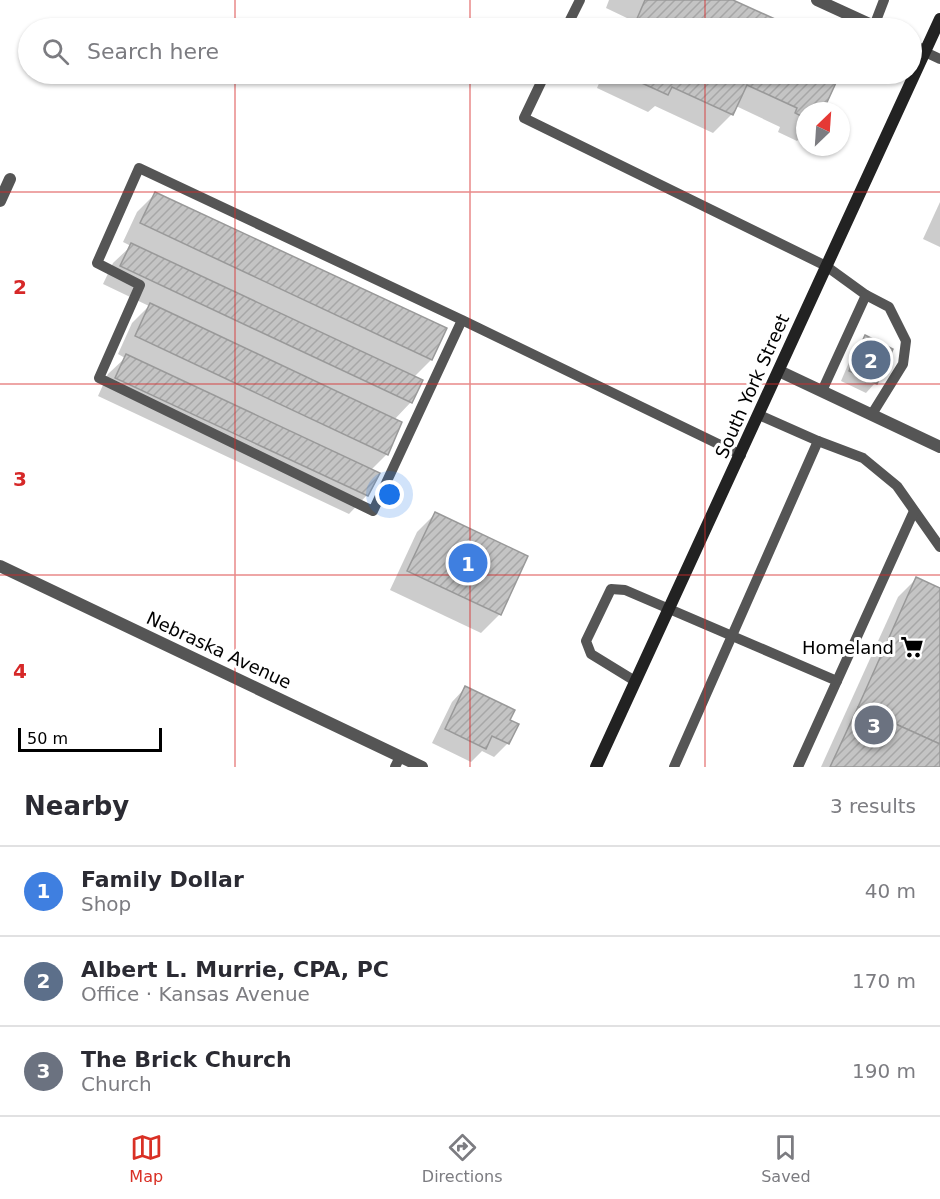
<!DOCTYPE html>
<meta charset="utf-8">
<style>
:root{--surface:#fff;--page:#f2f2f3;--text:#2b2b33;--muted:#7c7c81;--line:#e1e1e2;--accent:#d93025}
body{margin:0;font-family:"DejaVu Sans",sans-serif;background:var(--page);color:var(--text)}
.compass{position:absolute;left:796px;top:102px;width:54px;height:54px;border-radius:50%;background:var(--surface);box-shadow:0 2px 4px #0004;rotate:25deg}
.scale{position:absolute;left:18px;bottom:15px;width:144px;box-sizing:border-box;padding-left:6px;border:3px solid #000;border-top:0;font-size:16px;line-height:21px;white-space:nowrap;color:#000;-webkit-text-stroke:4px #fff;paint-order:stroke}
.you{position:absolute;left:390px;top:495px;width:21px;height:21px;margin:-15px;border:4px solid #fff;border-radius:50%;background:#1a73e8;box-shadow:0 0 0 9px #1a73e833}
.badge{display:grid;place-items:center;width:39px;height:39px;border-radius:50%;background:var(--accent);color:#fff;font-size:20px;font-weight:700}
.pin{position:absolute;translate:-50% -50%;border:3px solid #fff;box-shadow:0 2px 6px #0006}
.list{margin:0;padding:0;list-style:none}
h2{display:flex;justify-content:space-between;align-items:center;height:78px;margin:0;padding:0 24px;font-size:26px}
h2 small{font-size:20px;font-weight:400;color:var(--muted)}
.list li{display:grid;grid-template-columns:39px 1fr auto;gap:18px;align-items:center;box-sizing:border-box;height:90px;padding:0 24px;border-top:2px solid var(--line)}
.list b{display:block;font-size:22px;white-space:nowrap}
.list p{margin:0;font-size:20px;white-space:nowrap;color:var(--muted)}
.list em{font-size:20px;font-style:normal;color:var(--muted)}
.icon{flex:none;width:33px;height:33px;fill:none;stroke:currentColor;stroke-width:2;stroke-linecap:round;stroke-linejoin:round}
.map{position:relative;flex:none;width:940px;height:767px;overflow:hidden}
.search{position:absolute;background:var(--surface);box-shadow:0 2px 4px #0004;left:18px;right:18px;top:18px;height:66px;display:flex;align-items:center;gap:15px;box-sizing:border-box;padding:0 21px;border-radius:33px;color:var(--muted);font-size:22px}
.sheet{height:348px;background:var(--surface)}
nav{display:flex;justify-content:space-around;align-items:center;box-sizing:border-box;height:84px;border-top:2px solid var(--line);background:var(--surface);font-size:16px;color:var(--muted)}
nav a{display:grid;justify-items:center;gap:3px}
nav .on{color:var(--accent)}
.map>svg:first-child{display:block}
</style>
<div class="map">
<svg width="940" height="767" viewBox="0 0 940 767">
<defs>
<pattern id="building-hatch" width="6" height="6" patternUnits="userSpaceOnUse" patternTransform="scale(1.5)"><rect width="6" height="6" fill="#c4c4c4"/><path d="M-1 1l2-2M0 6l6-6M5 7l2-2" fill="none" stroke="#a7a7a7"/></pattern>
</defs>
<rect width="100%" height="100%" fill="#fff"/>
<!-- shadow -->
<g fill="#0003">
<path d="M609 0H728L775 21 772 28H624L629 19 606 8Z"/>
<path d="M603 74H838L821 111H805V133L797 141 778 132 780 127 736 106 732 114 713 133 655 106 648 112 597 88Z"/>
<path d="M155 194 445 329 431 360 414 377 411 402 394 420 387 454 370 471 367 495 349 514 98 396 108 374 125 358 118 354 132 323 149 306 103 284 113 263 131 246 123 242 137 212Z"/>
<path d="M940 202V247L923 239Z"/>
<path d="M866 337 891 349 875 383 866 393 841 381 856 346Z"/>
<path d="M435 514 500 614 481 633 390 590 417 532Z"/>
<path d="M916 579 940 589V767H821L898 597Z"/>
<path d="M465 688 508 721V743L494 757 482 751 471 762 432 743 452 702Z"/>
</g>
<!-- building -->
<g fill="url(#building-hatch)" stroke="#999" stroke-width="1.5">
<path d="M645 0H733L777 20 774 28H633Z"/>
<path d="M622 74H840L823 111H805V118L795 113 797 108 747 85 733 115 672 87 668 95Z"/>
<path d="M155 192 447 328 432 360 140 223Z"/>
<path d="M131 243 423 380 412 403 120 266Z"/>
<path d="M150 303 402 422 388 455 135 336Z"/>
<path d="M865 335 893 349 877 384 849 371Z"/>
<path d="M126 354 380 473 368 496 115 378Z"/>
<path d="M435 512 528 556 501 615 407 571Z"/>
<path d="M916 577 940 588V744L858 707Z"/>
<path d="M465 686 515 710 510 720 519 724 509 744 492 736 486 749 445 729Z"/>
<path d="M858 707 940 744V767H830Z"/>
</g>
<g fill="none" stroke-linecap="round" stroke-linejoin="round">
<!-- service -->
<g stroke="#555" stroke-width="10">
<path d="M874 26 884 0"/>
<path d="M566 28 580 0"/>
<path d="M925 52 940 59"/>
<path d="M545 74 524 118 826 266 866 295 889 307 906 341 903 364 872 414"/>
<path d="M462 320 139 168 97 263 140 285 99 378 373 511 462 320 741 455"/>
<path d="M822 391 866 295"/>
<path d="M759 415 818 441 863 458 897 486 940 547"/>
<path d="M635 681 591 654 586 641 611 589 625 590 837 681"/>
<path d="M395 767 400 757"/>
<path d="M674 767 818 441"/>
<path d="M798 767 914 511"/>
</g>
<!-- minor -->
<g stroke="#555" stroke-width="12">
<path d="M817 0 878 28"/>
<path d="M912 45 925 52"/>
<path d="M0 201 10 179"/>
<path d="M779 371 940 447"/>
<path d="M0 566 422 767"/>
</g>
<!-- secondary -->
<path stroke="#222" stroke-width="12" d="M596 767 940 19"/>
</g>
<!-- grid -->
<path fill="none" stroke="#d62828" stroke-width="1.5" stroke-opacity="0.55" d="M235 0V28M470 0V28M705 0V28M235 74V767M470 74V767M705 74V767M0 192H940M0 384H940M0 575H940"/>
<!-- icons -->
<defs>
<g id="supermarket-bare" transform="scale(1.8)"><path d="M-6-5.5h2.5l.6 2H6L4.5 2H-2.5L-4.4-4H-6ZM-1.5 3.2a1.3 1.3 0 1 0 .1 0ZM3 3.2a1.3 1.3 0 1 0 .1 0Z" fill="#000" stroke="#fff" stroke-width="2.5" paint-order="stroke"/></g>
</defs>
<g fill-rule="evenodd">
<use href="#supermarket-bare" x="912" y="647"/>
</g>
<g text-anchor="middle" dominant-baseline="central" stroke-width="6" stroke-linejoin="round" paint-order="stroke">
<!-- street labels -->
<g font-size="18" fill="#000" stroke="#fff">
<text transform="translate(752 386) rotate(-66)">South York Street</text>
<text transform="translate(219 650) rotate(25)">Nebraska Avenue</text>
</g>
<!-- poi labels -->
<g font-size="18" fill="#000" stroke="#fff" text-anchor="end">
<text x="894" y="647">Homeland</text>
</g>
</g>
<g font-size="20" text-anchor="middle" font-weight="bold" fill="#d62828" stroke="#fff" stroke-width="6" stroke-linejoin="round" paint-order="stroke">
<text x="20" y="294">2</text>
<text x="20" y="486">3</text>
<text x="20" y="678">4</text>
</g>
</svg>
<svg class="compass" viewBox="-18 -18 36 36"><path d="M0-13l5 13h-10z" fill="#e53935"/><path d="M0 13l5-13h-10z" fill="#7c7c81"/></svg>
<div class="scale">50 m</div>
<div class="you"></div>
<div class="pin badge" style="left:468px;top:563px;background:#3f7fe0">1</div>
<div class="pin badge" style="left:871px;top:360px;background:#5c6f8a">2</div>
<div class="pin badge" style="left:874px;top:725px;background:#6b7280">3</div>
<div class="search"><svg class="icon" aria-label="search" viewBox="0 0 24 24"><circle cx="10" cy="10" r="6"/><path d="M15 15l6 6"/></svg>Search here</div>
</div>
<section class="sheet">
<h2>Nearby<small>3 results</small></h2>
<ul class="list">
<li><span class="badge" style="background:#3f7fe0">1</span><div><b>Family Dollar</b><p>Shop</p></div><em>40 m</em></li>
<li><span class="badge" style="background:#5c6f8a">2</span><div><b>Albert L. Murrie, CPA, PC</b><p>Office · Kansas Avenue</p></div><em>170 m</em></li>
<li><span class="badge" style="background:#6b7280">3</span><div><b>The Brick Church</b><p>Church</p></div><em>190 m</em></li>
</ul>
</section>
<nav>
<a class="on"><svg class="icon" aria-label="map" viewBox="0 0 24 24"><path d="M3 6l6-2 6 2 6-2v14l-6 2-6-2-6 2zM9 4v14M15 6v14"/></svg>Map</a>
<a><svg class="icon" aria-label="directions" viewBox="0 0 24 24"><path d="M12 3l9 9-9 9-9-9zM9 14v-3h6M13 9l2 2-2 2"/></svg>Directions</a>
<a><svg class="icon" aria-label="saved" viewBox="0 0 24 24"><path d="M7 4h10v16l-5-4-5 4z"/></svg>Saved</a>
</nav>
